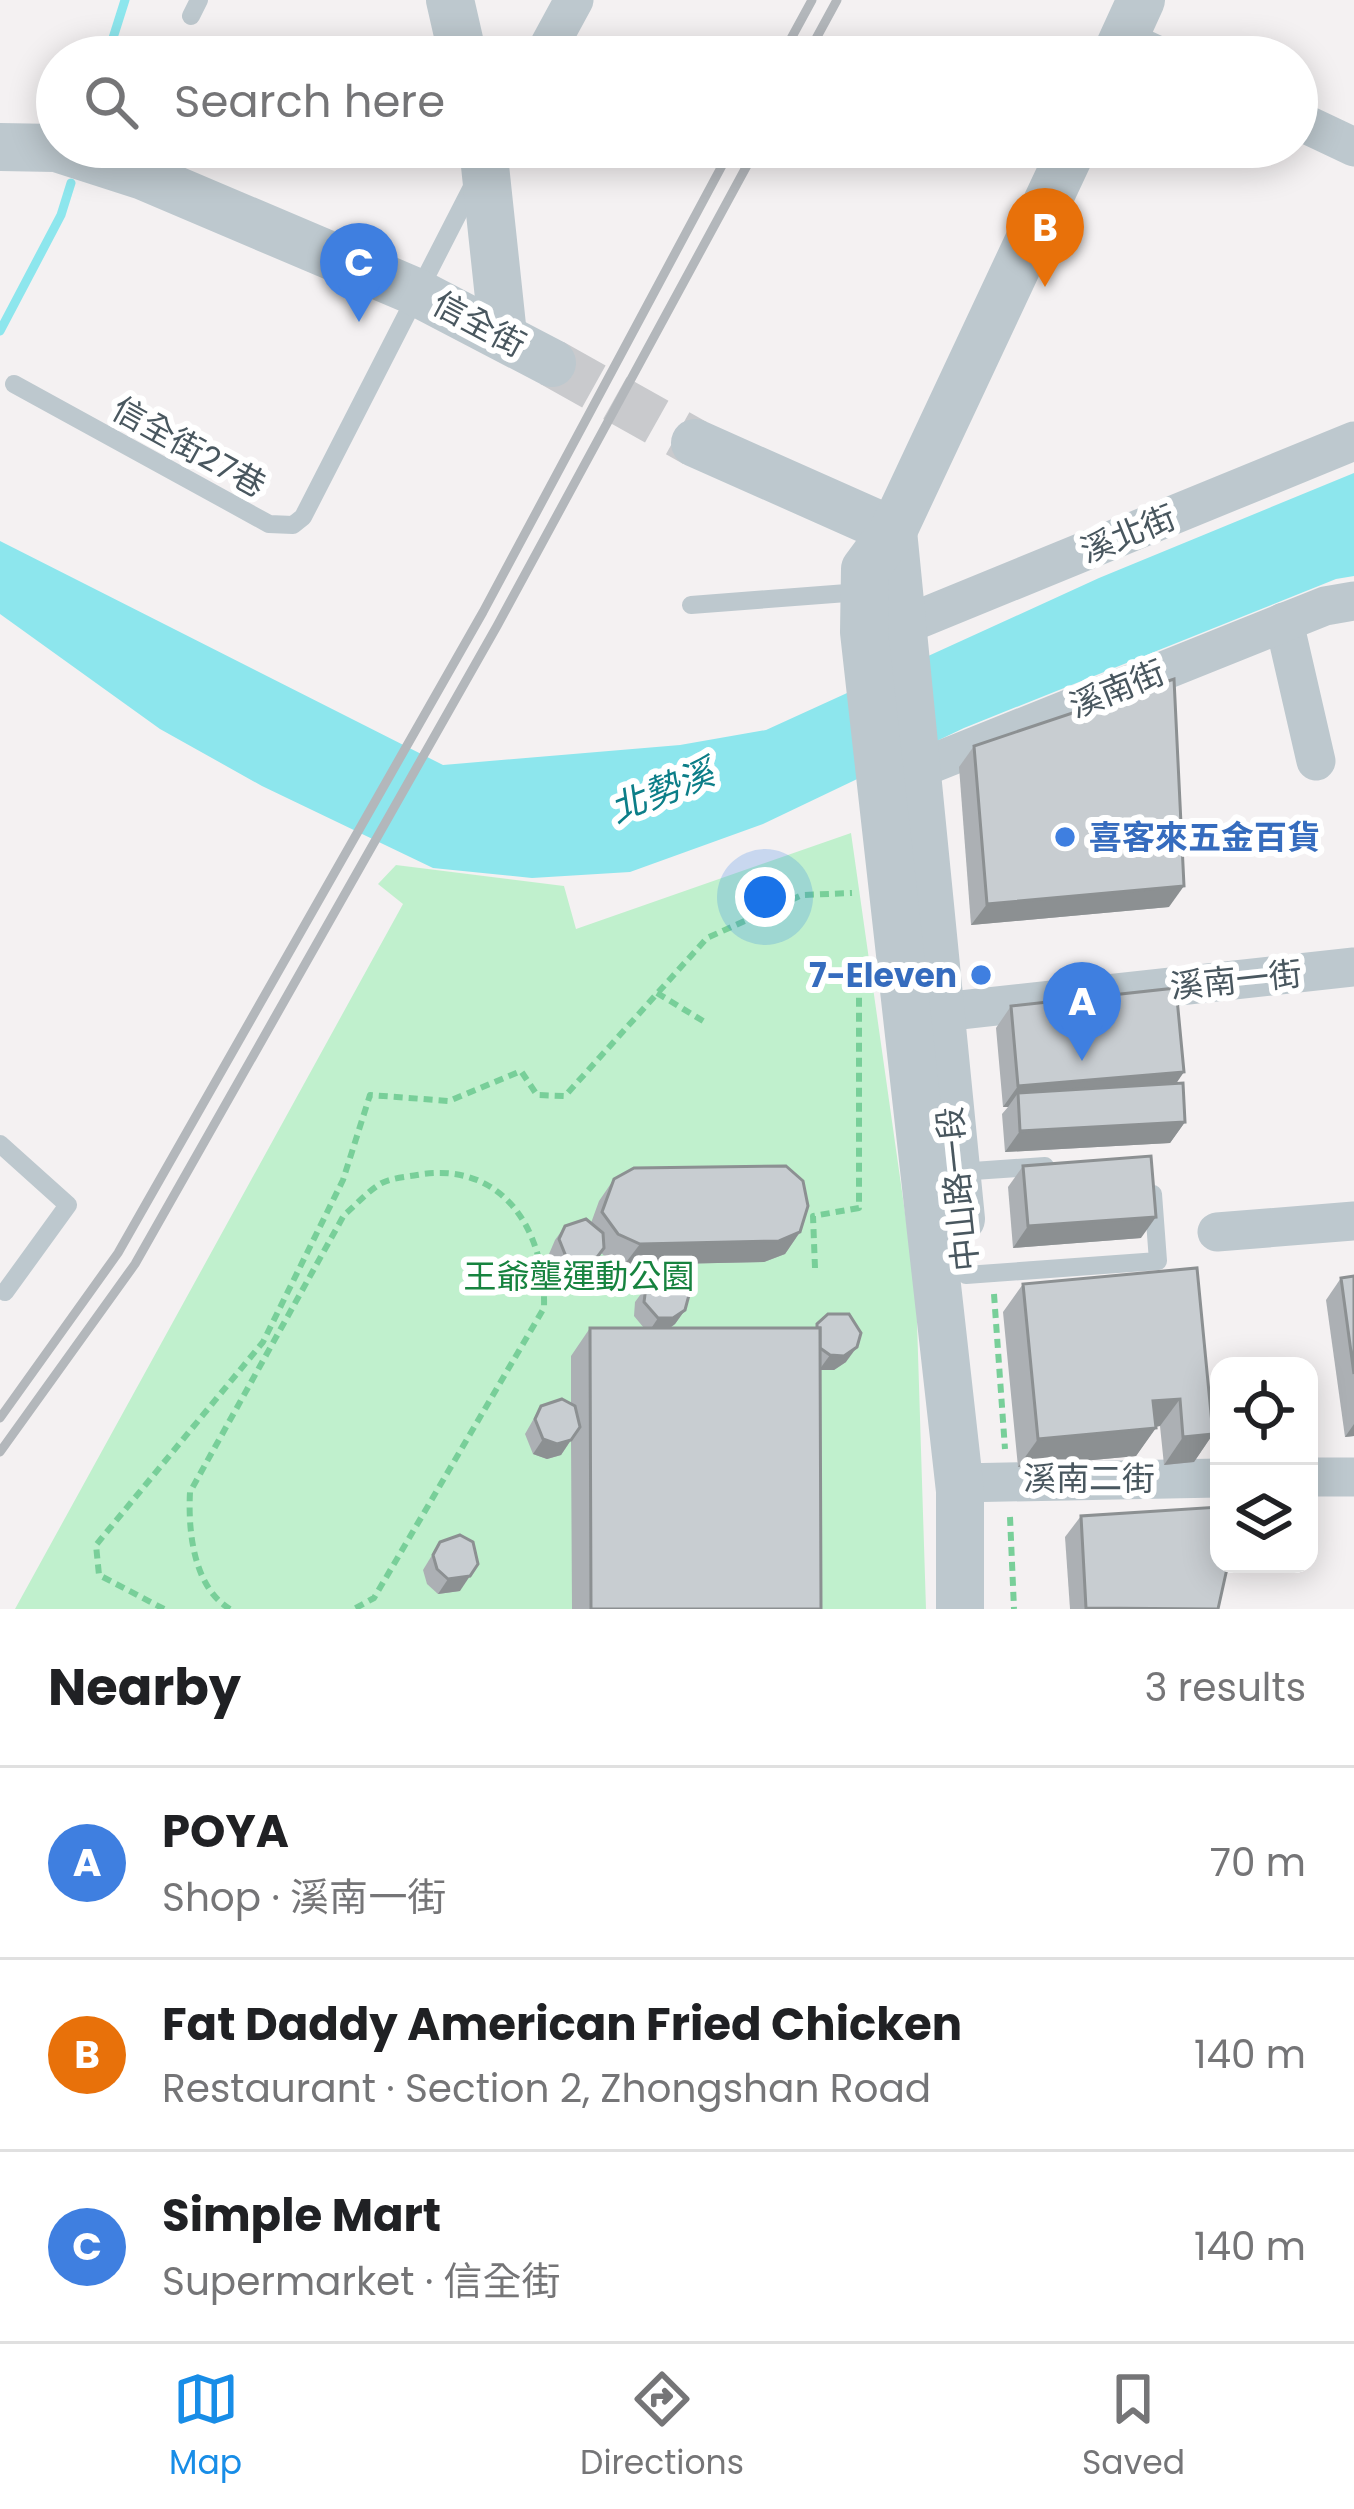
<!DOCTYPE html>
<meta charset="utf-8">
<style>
:root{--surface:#fff;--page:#f2f2f2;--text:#202124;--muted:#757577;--line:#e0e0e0;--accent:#188de7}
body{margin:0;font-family:Poppins,"Noto Sans TC",sans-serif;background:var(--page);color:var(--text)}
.controls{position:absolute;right:36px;bottom:36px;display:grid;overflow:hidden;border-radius:24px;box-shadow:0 6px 30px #0003}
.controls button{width:108px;height:108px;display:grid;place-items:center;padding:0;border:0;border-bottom:3px solid var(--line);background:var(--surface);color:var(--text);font:60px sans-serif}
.you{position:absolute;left:765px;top:897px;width:42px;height:42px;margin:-30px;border:9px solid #fff;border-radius:50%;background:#1a73e8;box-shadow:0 0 0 18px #1a73e833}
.badge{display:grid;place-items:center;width:78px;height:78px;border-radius:50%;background:var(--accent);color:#fff;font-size:39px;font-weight:700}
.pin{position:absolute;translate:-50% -99px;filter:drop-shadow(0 3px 6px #0008)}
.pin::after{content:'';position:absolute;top:63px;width:42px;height:36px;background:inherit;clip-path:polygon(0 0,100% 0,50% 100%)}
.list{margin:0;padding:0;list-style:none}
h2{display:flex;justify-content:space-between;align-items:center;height:156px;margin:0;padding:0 48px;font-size:51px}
h2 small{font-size:39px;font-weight:400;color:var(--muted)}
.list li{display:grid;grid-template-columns:78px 1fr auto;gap:36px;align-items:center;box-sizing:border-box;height:192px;padding:0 48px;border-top:3px solid var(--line)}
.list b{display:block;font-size:45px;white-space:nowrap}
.list p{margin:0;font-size:39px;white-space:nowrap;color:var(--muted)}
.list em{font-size:39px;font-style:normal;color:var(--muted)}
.icon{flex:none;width:66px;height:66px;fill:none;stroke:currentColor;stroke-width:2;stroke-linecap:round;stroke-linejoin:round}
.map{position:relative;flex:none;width:1354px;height:1609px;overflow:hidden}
.search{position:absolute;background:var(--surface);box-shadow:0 6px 30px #0003;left:36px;right:36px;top:36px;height:132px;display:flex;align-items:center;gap:30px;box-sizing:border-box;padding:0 42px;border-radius:66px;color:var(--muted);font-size:45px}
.sheet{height:732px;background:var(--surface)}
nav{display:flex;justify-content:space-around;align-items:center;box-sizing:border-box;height:168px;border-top:3px solid var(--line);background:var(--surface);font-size:33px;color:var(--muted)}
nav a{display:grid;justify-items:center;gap:6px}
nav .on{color:var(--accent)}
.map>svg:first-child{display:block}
</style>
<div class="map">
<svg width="1354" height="1609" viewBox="0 0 1354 1609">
<rect width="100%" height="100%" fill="#f4f1f2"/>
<!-- green -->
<path fill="#c0f0cd" d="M851 833 916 1290 926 1609H15L403 904 378 884 396 865 564 886 576 929Z"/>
<!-- water -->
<path fill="#8de6ed" d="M1354 473V576L1336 579 964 728 763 824 630 872 532 878 433 868 262 786 160 729 0 614V541L443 765 680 745 766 730 1099 578Z"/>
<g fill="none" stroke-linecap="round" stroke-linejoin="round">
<!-- stream -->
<g stroke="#8de6ed" stroke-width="9">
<path d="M107 57 125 0"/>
<path d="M0 331 61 215 71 183"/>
</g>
<!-- tertiary-tunnel -->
<path stroke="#c9cacd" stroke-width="48" stroke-dasharray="48 24" stroke-linecap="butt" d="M552 363 695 443"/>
<!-- path -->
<g stroke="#78cf99" stroke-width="6" stroke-dasharray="9 6" stroke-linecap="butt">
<path d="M657 993 708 1024"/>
<path d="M815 1268 813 1216 859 1208V974"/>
<path d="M994 1294 1005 1449"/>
<path d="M1010 1517 1014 1609"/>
<path d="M164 1609 99 1575 96 1545 263 1342 343 1180 370 1095 449 1101 521 1071 537 1095 565 1096 707 938 802 895 852 893"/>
<path d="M230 1609C193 1587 188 1530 190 1492L344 1215C356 1205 367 1192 380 1184 390 1178 405 1177 417 1175 503 1160 546 1231 544 1308L374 1598 354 1609"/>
</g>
<!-- service -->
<g stroke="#bdc8ce" stroke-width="18">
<path d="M191 16 199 0"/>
<path d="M14 384 269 524 293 525 303 517 475 181"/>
<path d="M691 605 860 592"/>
<path d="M0 1144 68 1205 5 1292"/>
<path d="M959 1172 1045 1166"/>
<path d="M966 1275 1158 1261 1153 1194"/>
</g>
<!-- minor -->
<g stroke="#bdc8ce" stroke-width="39">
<path d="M1124 40 1161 57"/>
<path d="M543 57 574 0"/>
<path d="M1297 120 1354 147"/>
<path d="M1284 622 1316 761"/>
<path d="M902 626 1354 441"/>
<path d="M891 780 1325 606 1354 601"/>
<path d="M915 1015 1354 967"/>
<path d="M1217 1232 1354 1221"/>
<path d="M1309 1477H1354"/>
<path d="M959 1483 1219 1478"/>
</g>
<!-- tertiary -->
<g stroke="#bdc8ce" stroke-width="48">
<path d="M450 0 463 57"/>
<path d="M1115 57 1141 0"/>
<path d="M0 147 56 148 143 176 414 291 552 363"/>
<path d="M483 147 503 335"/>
<path d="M695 443 893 531"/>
<path d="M893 531 961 1219"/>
<path d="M960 1609V1491L864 632 865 569 893 531 1073 147"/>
</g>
<!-- rail -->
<g stroke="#b3b7bb" stroke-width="9">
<path d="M781 57 812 0"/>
<path d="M806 57 837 0"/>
<path d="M0 1418 118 1253 483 612 732 147"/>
<path d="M0 1452 135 1264 497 626 757 147"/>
</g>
</g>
<!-- wall -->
<g fill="#acb0b4">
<path d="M974 746 1169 907 971 925 959 767Z"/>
<path d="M1011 1006 1176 1084 1185 1122 1170 1143 1005 1152 1002 1114 1008 1107H1003L996 1028Z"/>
<path d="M1023 1166 1141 1238 1013 1248 1008 1187Z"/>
<path d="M614 1179 800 1232 785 1254 764 1262 624 1265 603 1255 601 1252 585 1274 571 1279 557 1274 549 1254 555 1240 565 1226 591 1223 599 1201Z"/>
<path d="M1197 1268 1213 1434 1194 1462 1164 1465 1160 1426 1156 1427 1136 1456 1018 1467 1003 1312 1023 1284Z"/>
<path d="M1354 1276V1436L1345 1437 1326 1300 1341 1278Z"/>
<path d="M646 1287 685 1310 675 1324 670 1328H815L828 1314 846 1362 834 1370H820L821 1609H572L571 1440 561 1455 547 1459 533 1454 525 1434 541 1406 571 1404V1356L590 1328H644L634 1316 635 1302Z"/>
<path d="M1081 1516 1218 1609H1070L1065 1537Z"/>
<path d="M440 1542 460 1591 438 1594 427 1584 423 1570Z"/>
</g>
<!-- shaded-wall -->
<g fill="#8c9092">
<path d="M1184 886 1169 907 971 925 987 904Z"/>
<path d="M1184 1072 1169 1094 1018 1093 1008 1107H1003L1018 1086Z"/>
<path d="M1185 1122 1170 1143 1005 1152 1020 1131Z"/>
<path d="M1156 1217 1141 1238 1013 1248 1028 1226Z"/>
<path d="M800 1232 785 1254 764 1262 624 1265 640 1244Z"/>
<path d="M567 1259 595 1260 585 1274 571 1279 557 1274Z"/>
<path d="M685 1310 675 1324 663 1333H648L658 1318Z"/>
<path d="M857 1347 846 1362 834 1370H819L830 1355Z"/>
<path d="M1180 1399 1160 1426 1133 1429 1153 1401Z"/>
<path d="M1354 1424V1436L1345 1437Z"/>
<path d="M1156 1428 1136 1456 1018 1467 1038 1439Z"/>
<path d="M1213 1434 1194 1462 1164 1465 1183 1437Z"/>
<path d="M543 1439 571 1440 561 1455 547 1459 533 1454Z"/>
<path d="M470 1576 460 1591 438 1594 448 1579Z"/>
</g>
<!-- building -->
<g fill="#c8cdd1" stroke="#8c9092" stroke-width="3">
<path d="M1174 679 1184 886 987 904 974 746Z"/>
<path d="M1176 988 1184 1072 1018 1086 1011 1006Z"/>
<path d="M1183 1083 1185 1122 1020 1131 1018 1093Z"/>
<path d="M1151 1156 1156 1217 1028 1226 1023 1166Z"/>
<path d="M786 1166 803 1181 808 1206 800 1232 779 1241 640 1244 618 1234 602 1212 614 1179 634 1168Z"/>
<path d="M586 1219 603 1233 604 1248 595 1260 581 1265 567 1259 559 1239 565 1226Z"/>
<path d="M1197 1268 1213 1434 1183 1437 1180 1399 1153 1401 1156 1428 1038 1439 1023 1284Z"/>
<path d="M663 1274 678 1277 689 1295 685 1310 673 1318H658L644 1302 646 1287Z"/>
<path d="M1354 1276V1374L1341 1278Z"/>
<path d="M828 1314H849L861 1333 857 1347 844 1356 830 1355 820 1348V1328H817V1324Z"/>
<path d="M590 1328H820L821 1609H591Z"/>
<path d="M562 1399 575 1406 580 1427 571 1440 557 1444 543 1439 535 1419 541 1406Z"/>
<path d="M1219 1507V1564H1228L1218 1609 1086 1608 1081 1516Z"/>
<path d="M460 1535 473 1542 478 1564 470 1576 448 1579 437 1569 433 1555 440 1542Z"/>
</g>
<!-- markers -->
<g fill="#3f7fe0" stroke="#fff" stroke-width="4.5">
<circle cx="1065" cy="837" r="12"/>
<circle cx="981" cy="975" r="12"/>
</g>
<g text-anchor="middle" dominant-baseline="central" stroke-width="12" stroke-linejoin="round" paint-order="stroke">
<!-- street labels -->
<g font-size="33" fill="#49575f" stroke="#fff">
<text transform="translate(479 324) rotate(28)">信全街</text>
<text transform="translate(189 447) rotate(29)">信全街27巷</text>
<text transform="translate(1128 534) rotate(-22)">溪北街</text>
<text transform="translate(1117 689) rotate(-22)">溪南街</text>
<text transform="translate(1236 980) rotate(-6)">溪南一街</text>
<text transform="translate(958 1189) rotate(-96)">中山路一段</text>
<text x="1089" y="1478">溪南二街</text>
</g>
<!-- shop labels -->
<g font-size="33" font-weight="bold" fill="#366cbe" stroke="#fff" text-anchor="start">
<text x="1089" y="837">喜客來五金百貨</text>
<text x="957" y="975" text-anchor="end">7-Eleven</text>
</g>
<!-- park labels -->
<g font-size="33" fill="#17833f" stroke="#fff">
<text x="579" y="1276">王爺壟運動公園</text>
</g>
<!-- water labels -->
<g font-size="36" font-style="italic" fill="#0c7e88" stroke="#fff">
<text transform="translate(662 791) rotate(-22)">北勢溪</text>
</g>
</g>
</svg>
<div class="controls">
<button><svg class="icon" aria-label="locate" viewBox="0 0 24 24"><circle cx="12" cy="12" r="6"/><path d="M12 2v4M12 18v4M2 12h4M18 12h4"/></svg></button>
<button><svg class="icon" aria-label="layers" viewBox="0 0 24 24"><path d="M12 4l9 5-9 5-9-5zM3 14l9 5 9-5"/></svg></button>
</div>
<div class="you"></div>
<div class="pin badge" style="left:1082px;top:1061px;background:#3f7fe0">A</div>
<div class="pin badge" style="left:1045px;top:287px;background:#e8710a">B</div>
<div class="pin badge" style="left:359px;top:322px;background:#3f7fe0">C</div>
<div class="search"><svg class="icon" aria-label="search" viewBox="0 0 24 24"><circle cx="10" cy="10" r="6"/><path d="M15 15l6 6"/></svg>Search here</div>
</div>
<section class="sheet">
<h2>Nearby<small>3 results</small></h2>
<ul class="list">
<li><span class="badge" style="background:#3f7fe0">A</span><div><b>POYA</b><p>Shop · 溪南一街</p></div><em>70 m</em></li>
<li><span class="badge" style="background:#e8710a">B</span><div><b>Fat Daddy American Fried Chicken</b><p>Restaurant · Section 2, Zhongshan Road</p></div><em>140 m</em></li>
<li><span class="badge" style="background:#3f7fe0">C</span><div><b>Simple Mart</b><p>Supermarket · 信全街</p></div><em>140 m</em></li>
</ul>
</section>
<nav>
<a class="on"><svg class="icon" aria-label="map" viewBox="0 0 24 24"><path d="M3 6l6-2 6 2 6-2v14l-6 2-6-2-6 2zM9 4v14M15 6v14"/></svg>Map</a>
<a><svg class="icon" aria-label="directions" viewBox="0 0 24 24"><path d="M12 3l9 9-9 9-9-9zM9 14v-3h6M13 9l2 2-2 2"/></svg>Directions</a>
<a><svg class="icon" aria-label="saved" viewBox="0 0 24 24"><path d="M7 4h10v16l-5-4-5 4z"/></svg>Saved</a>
</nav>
